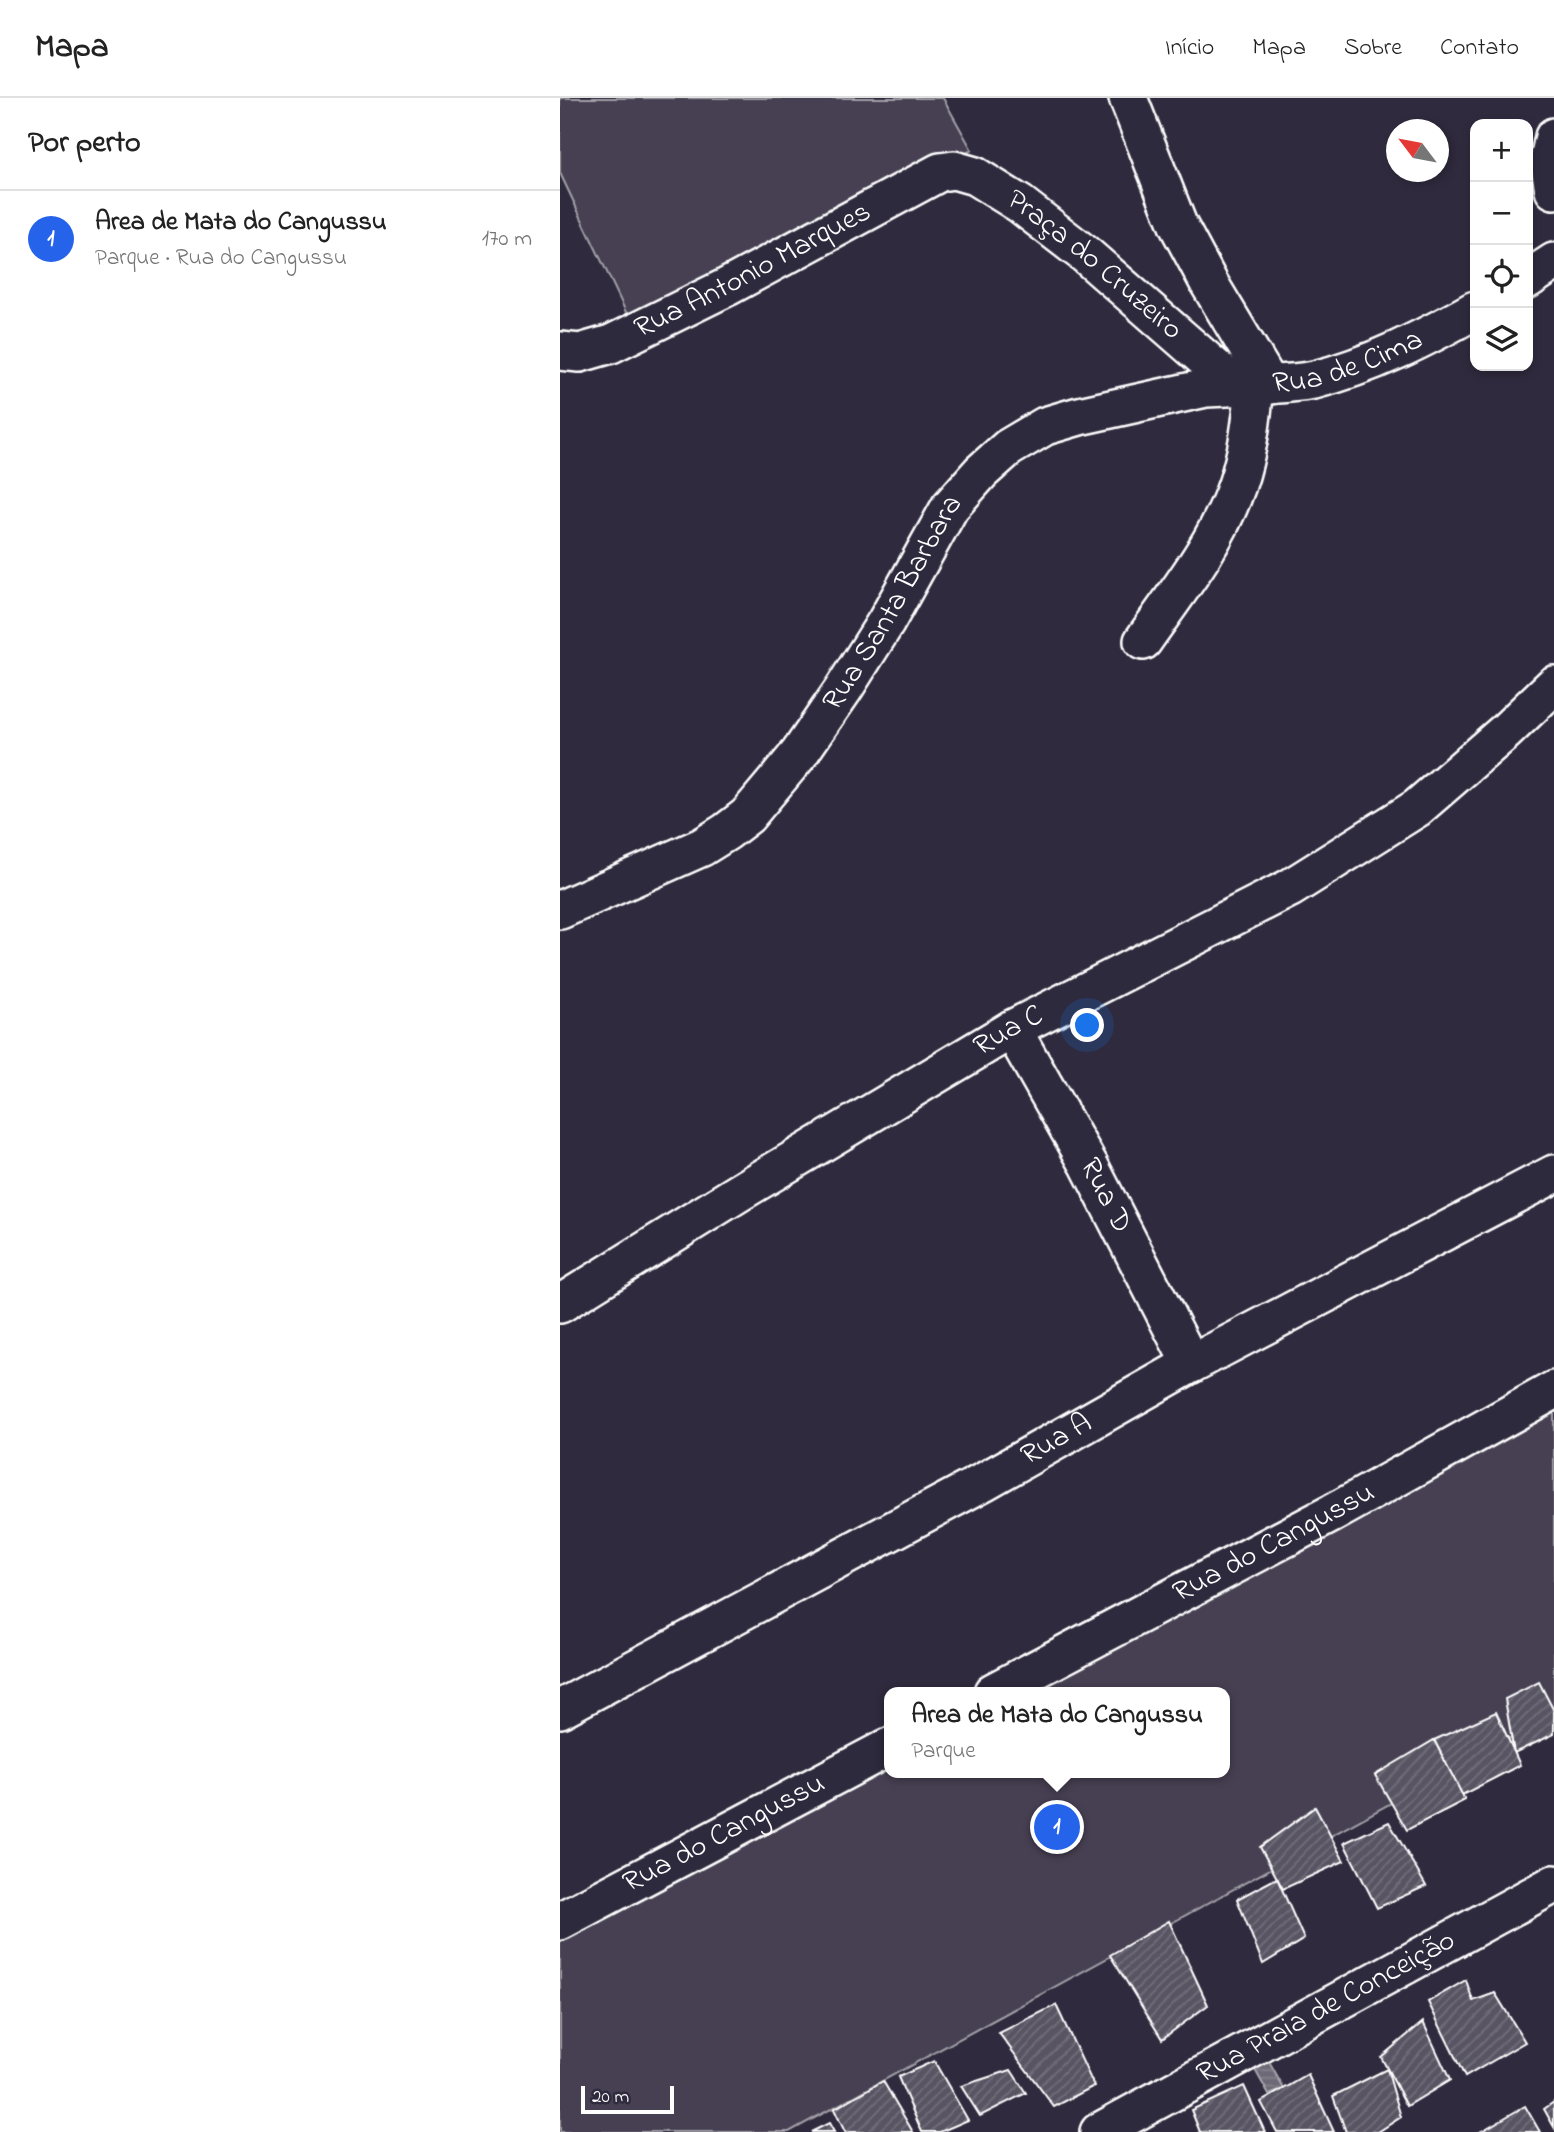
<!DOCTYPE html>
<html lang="pt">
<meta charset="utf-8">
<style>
:root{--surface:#fff;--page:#f2f2f2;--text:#222;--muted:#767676;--line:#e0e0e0;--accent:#2563eb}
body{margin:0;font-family:"Indie Flower",sans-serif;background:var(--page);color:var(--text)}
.controls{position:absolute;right:21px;top:21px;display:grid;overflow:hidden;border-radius:14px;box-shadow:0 4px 10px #0003}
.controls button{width:63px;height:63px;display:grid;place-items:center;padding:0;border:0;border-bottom:2px solid var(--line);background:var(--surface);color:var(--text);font:35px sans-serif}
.compass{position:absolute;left:826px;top:21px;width:63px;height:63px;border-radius:50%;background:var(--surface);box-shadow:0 4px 10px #0003;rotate:302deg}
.scale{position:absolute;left:21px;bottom:18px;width:93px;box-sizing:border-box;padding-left:7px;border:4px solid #fff;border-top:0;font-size:19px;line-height:24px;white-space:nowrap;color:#fff;-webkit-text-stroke:5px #2f2a3d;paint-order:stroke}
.you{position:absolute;left:528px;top:928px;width:24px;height:24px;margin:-18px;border:5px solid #fff;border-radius:50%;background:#1a73e8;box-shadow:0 0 0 10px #1a73e833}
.badge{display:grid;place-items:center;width:46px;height:46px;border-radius:50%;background:var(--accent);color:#fff;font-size:23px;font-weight:700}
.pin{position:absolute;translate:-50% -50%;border:4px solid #fff;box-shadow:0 2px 7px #0006}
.popup{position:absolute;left:324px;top:1589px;width:346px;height:91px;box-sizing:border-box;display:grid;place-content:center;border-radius:14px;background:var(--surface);filter:drop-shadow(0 2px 5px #0005);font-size:23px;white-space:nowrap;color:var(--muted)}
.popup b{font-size:26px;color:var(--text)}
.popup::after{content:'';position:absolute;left:50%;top:100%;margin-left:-14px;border:14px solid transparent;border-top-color:var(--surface)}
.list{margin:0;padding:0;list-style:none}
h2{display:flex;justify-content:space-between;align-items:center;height:91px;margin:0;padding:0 28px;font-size:30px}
h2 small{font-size:23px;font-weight:400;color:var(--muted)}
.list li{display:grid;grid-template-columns:46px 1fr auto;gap:21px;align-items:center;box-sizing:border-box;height:98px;padding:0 28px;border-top:2px solid var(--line)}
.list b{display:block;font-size:26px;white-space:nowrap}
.list p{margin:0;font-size:23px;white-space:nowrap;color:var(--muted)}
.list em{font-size:23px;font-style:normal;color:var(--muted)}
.icon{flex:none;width:38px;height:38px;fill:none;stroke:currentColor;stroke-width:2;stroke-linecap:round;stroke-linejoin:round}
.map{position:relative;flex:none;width:994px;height:2034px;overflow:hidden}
header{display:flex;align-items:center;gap:42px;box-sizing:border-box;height:98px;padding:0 35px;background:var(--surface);border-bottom:2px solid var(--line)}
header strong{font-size:33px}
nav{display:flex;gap:38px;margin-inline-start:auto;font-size:24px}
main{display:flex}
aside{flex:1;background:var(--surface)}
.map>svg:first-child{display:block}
</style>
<header>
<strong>Mapa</strong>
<nav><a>Início</a><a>Mapa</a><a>Sobre</a><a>Contato</a></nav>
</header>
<main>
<aside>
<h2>Por perto<small></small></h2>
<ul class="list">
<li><span class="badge">1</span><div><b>Area de Mata do Cangussu</b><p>Parque · Rua do Cangussu</p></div><em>170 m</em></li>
</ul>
</aside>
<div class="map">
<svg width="994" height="2034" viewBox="0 0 994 2034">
<defs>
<pattern id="water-rules" width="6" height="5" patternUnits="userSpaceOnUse" patternTransform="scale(1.75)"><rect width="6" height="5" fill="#6d6a77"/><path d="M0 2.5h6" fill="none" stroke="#83808b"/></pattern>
<pattern id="building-hatch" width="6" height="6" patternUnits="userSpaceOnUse" patternTransform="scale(1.75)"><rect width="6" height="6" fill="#595564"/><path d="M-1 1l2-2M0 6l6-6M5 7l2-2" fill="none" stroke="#726e7b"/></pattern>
</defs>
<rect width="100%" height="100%" fill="#2f2a3d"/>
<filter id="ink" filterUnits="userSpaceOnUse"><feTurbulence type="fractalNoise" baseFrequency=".0143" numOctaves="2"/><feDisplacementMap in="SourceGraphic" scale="14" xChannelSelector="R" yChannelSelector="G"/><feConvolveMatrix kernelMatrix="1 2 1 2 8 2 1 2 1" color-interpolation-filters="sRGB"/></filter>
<g filter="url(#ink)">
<!-- park -->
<g fill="#464152" stroke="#a2a0a8" stroke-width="2">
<path d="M0 0H383L412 52 72 227 0 75Z"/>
<path d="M994 1297V1616L229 2034H0V1841L329 1661V1675H665V1594H452Z"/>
</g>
<!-- water -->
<path fill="url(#water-rules)" stroke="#a7a6ad" stroke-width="2" d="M704 1955 724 1991 709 1997 689 1961Z"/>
<!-- building -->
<g fill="url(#building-hatch)" stroke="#fff" stroke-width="2">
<path d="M979 1584 994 1613V1636L954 1655 945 1601Z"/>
<path d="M936 1614 960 1667 902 1697 874 1642Z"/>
<path d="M874 1642 905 1702 847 1732 815 1677Z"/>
<path d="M755 1709 784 1763 723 1791 700 1749Z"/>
<path d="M829 1724 866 1788 817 1810 784 1745Z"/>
<path d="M717 1780 744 1841 703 1866 677 1801Z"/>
<path d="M609 1823 648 1907 602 1941 550 1857Z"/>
<path d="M906 1882 913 1903 935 1895 965 1944 905 1979 868 1904Z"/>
<path d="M496 1907 534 1988 494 2009 439 1935Z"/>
<path d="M863 1924 890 1982 847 2008 821 1959Z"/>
<path d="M374 1963 408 2022 380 2034H362L338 1979Z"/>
<path d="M827 1971 841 2019 818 2034H786L773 1998Z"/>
<path d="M451 1972 466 1995 420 2018 401 1988Z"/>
<path d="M748 1977 774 2034H717L701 2004Z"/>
<path d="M323 1983 353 2034H285L274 2011Z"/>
<path d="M684 1988 705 2034H640L631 2012Z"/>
<path d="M994 2004V2029L984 2011Z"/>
<path d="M965 2008 980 2034H920Z"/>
<path d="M269 2025 274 2034H251Z"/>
</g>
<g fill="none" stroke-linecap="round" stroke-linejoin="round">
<!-- street casing -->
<g stroke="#fff" stroke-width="42">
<g id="street">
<path id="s1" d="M568 0 618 127 649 185 710 287C725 285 740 285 754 282 810 268 865 240 915 212"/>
<path d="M994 39 989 62 994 92"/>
<path d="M968 181 994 164"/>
<path id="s2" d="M0 253 20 255 51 246 167 189 380 74 394 72 415 78 460 106 526 157 676 288"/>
<path d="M583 543C618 493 657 445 677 387 688 355 692 320 695 287"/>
<path id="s3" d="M0 812 142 749 166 734 187 718 239 656 283 592 326 524 390 409 421 374 448 350 485 328 519 318 646 290 710 287"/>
<path id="s4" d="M452 931 529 1067 631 1266"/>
<path id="s5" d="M0 1206 180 1094 452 931 730 790 857 710 946 633 994 587"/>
<path id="s6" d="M433 1594 771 1416 994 1292"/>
<path id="s7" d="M0 1611 425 1383 631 1266 994 1076"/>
<path id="s8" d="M0 1823 329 1649"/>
<path id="s9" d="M539 2034 994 1786"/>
</g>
</g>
<!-- street -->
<use href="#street" stroke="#2f2a3d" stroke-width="37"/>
</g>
</g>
<g text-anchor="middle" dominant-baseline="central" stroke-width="5" stroke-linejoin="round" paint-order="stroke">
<!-- street labels -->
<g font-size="30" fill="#fff" stroke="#2f2a3d">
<text stroke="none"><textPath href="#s2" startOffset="609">Praça do Cruzeiro</textPath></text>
<text stroke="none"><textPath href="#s2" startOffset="212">Rua Antonio Marques</textPath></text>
<text stroke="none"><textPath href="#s1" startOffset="402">Rua de Cima</textPath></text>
<text stroke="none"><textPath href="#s3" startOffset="469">Rua Santa Barbara</textPath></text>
<text stroke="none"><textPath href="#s5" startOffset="525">Rua C</textPath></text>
<text stroke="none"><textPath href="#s4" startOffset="191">Rua D</textPath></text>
<text stroke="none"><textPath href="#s7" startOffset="565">Rua A</textPath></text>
<text stroke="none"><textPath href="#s6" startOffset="318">Rua do Cangussu</textPath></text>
<text stroke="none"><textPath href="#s8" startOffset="186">Rua do Cangussu</textPath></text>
<text stroke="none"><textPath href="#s9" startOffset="259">Rua Praia de Conceição</textPath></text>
</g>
</g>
</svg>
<div class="controls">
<button>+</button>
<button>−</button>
<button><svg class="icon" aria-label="locate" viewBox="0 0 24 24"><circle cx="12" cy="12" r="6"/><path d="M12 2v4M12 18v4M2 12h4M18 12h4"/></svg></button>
<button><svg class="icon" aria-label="layers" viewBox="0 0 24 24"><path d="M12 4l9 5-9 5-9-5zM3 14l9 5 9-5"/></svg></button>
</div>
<svg class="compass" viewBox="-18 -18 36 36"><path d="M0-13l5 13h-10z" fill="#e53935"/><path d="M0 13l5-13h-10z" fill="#767676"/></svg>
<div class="scale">20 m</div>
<div class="you"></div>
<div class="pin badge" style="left:497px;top:1729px">1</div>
<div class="popup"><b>Area de Mata do Cangussu</b>Parque</div>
</div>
</main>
